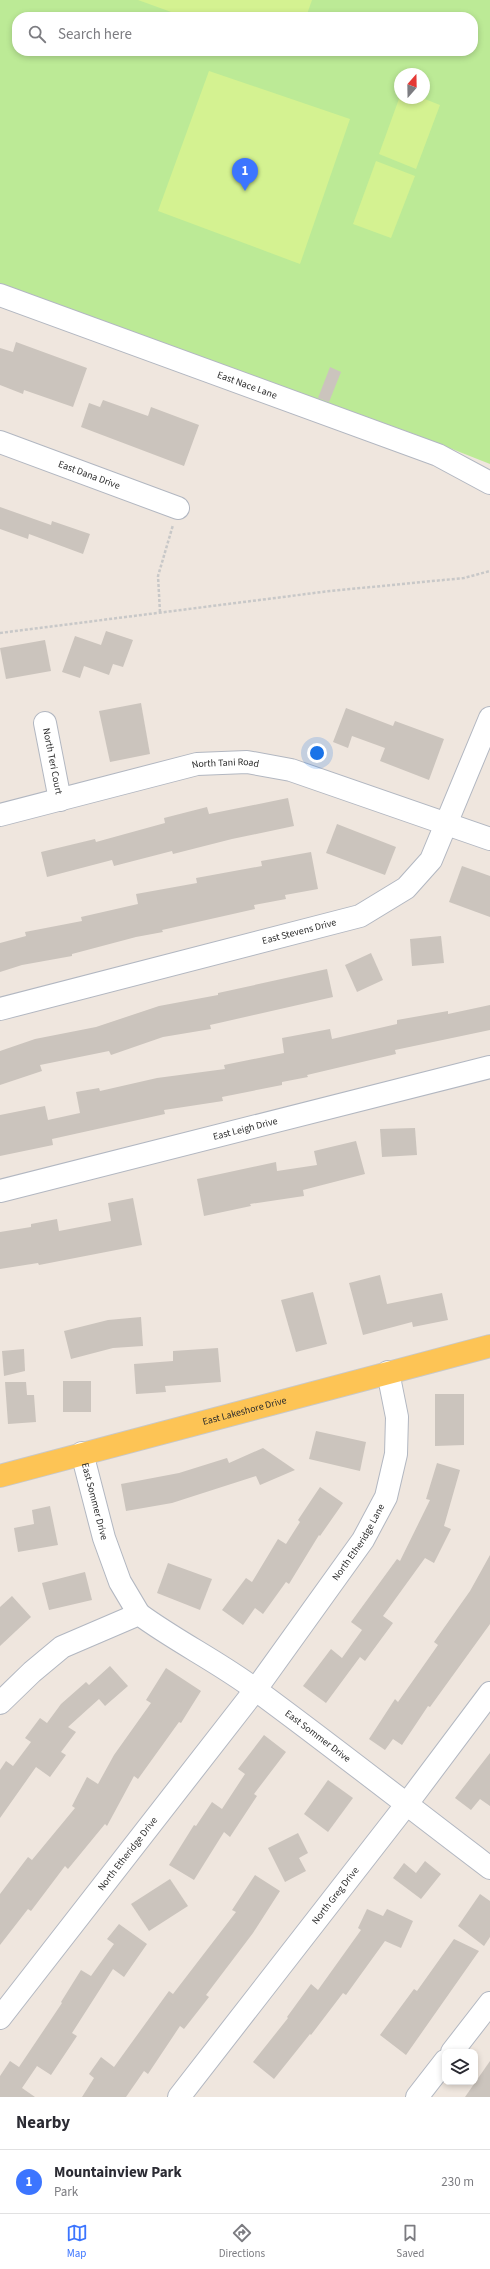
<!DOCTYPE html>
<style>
:root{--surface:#fff;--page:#f2f2f3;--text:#2b2b33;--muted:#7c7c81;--line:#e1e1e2;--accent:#3c75ff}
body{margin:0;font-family:"Source Sans 3",sans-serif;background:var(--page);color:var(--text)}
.controls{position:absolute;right:12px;bottom:12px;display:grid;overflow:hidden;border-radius:8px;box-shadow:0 2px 6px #0003}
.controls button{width:36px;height:36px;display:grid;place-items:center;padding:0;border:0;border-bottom:1px solid var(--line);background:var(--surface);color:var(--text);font:20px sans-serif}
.compass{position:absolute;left:394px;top:68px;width:36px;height:36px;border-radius:50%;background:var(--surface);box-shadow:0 2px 6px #0003;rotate:20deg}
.you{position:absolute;left:317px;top:753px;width:14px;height:14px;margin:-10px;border:3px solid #fff;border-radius:50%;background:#1a73e8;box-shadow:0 0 0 6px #1a73e833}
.badge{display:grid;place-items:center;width:26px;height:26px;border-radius:50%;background:var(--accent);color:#fff;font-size:13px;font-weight:700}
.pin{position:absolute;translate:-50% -33px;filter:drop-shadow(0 1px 2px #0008)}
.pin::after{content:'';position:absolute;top:21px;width:14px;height:12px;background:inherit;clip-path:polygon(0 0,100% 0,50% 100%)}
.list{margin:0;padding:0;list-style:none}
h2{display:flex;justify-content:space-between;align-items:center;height:52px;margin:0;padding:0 16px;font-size:17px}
h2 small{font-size:13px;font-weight:400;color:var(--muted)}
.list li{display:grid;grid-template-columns:26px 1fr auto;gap:12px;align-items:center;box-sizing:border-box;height:64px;padding:0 16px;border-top:1px solid var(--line)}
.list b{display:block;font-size:15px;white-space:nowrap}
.list p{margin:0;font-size:13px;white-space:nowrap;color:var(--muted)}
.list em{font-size:13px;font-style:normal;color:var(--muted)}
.icon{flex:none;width:22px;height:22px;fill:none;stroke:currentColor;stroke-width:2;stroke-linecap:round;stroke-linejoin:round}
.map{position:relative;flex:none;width:490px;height:2097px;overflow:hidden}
.search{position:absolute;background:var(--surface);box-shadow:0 2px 6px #0003;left:12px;right:12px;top:12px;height:44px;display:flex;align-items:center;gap:10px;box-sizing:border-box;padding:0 14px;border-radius:16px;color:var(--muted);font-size:15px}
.sheet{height:116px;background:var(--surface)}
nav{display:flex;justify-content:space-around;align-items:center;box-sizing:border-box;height:56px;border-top:1px solid var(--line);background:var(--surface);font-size:11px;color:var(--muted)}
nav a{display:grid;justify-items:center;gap:2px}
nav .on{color:var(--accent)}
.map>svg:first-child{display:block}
</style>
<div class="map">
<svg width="490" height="2097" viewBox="0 0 490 2097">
<rect width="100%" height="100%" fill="#efe6de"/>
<!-- green -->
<path fill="#bcea96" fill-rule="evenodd" d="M0 0H490V464L414 434 0 284ZM17 17H473V51H17ZM400 74H424V98H400Z"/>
<!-- pitch -->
<g fill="#d4f291">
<path d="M138 0H312L306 17H185Z"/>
<path d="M209 71 350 119 300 264 158 211Z"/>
<path d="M400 96V98H422L440 105 416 169 379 154Z"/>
<path d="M376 161 415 176 391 238 353 224Z"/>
</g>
<!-- building -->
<g fill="#cbc4bd">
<path d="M16 342 87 368 73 407 24 390 23 394 0 385V348L13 352Z"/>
<path d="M330 367 341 372 329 402 318 398Z"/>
<path d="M103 400 148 416 151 407 199 425 184 466 81 427 89 403 100 407Z"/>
<path d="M0 507 51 525 52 521 90 534 83 554 29 534 28 539 0 529Z"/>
<path d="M106 631 133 640 123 667 113 664 109 675 84 666 80 678 62 672 75 636 101 645Z"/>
<path d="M45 640 51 671 6 679 0 648Z"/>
<path d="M141 703 150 754 110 762 99 711Z"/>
<path d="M346 708 393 726 395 721 444 739 429 780 380 761 385 748 352 736 348 748 333 742Z"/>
<path d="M288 798 294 826 232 839 173 854 172 851 114 866 112 860 47 877 41 852 95 839 96 842 165 823 164 818 207 807 209 814Z"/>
<path d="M337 824 396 847 385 875 326 853Z"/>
<path d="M311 852 318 889 285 895 286 899 254 905 255 909 162 930 163 932 136 937 72 954V956L22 965 0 972V943L26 936 25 932 82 921 81 917 138 904 136 894 197 883 196 878 262 866 261 861Z"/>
<path d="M462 866 490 876V917L449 902Z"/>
<path d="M441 936 444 963 412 966 410 939Z"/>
<path d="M371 953 383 980 357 992 345 965Z"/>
<path d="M327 969 333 997 210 1025 211 1029 163 1037 111 1055 109 1051 40 1065 42 1071 0 1085V1051L35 1039 96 1027 159 1006 218 995V993Z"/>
<path d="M490 1005V1030L395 1050 396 1054 307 1075 308 1077 282 1082V1085L222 1097 223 1101 164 1110 165 1114 52 1139 53 1145 0 1156V1115L45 1106 48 1120 80 1113 76 1092 99 1088 100 1091 157 1078 225 1069 224 1065 284 1053 282 1038 330 1029 332 1039 397 1024V1020L448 1011V1014Z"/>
<path d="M415 1128 417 1155 382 1157 380 1129Z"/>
<path d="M356 1141 365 1174 303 1190 304 1196 250 1204 251 1206 204 1216 197 1179 276 1162 277 1171 317 1165 314 1151Z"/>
<path d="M133 1198 142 1245 39 1265 38 1263 0 1269V1232L31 1227V1224L57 1219 59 1231 111 1221 108 1203Z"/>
<path d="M380 1275 387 1304 442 1293 448 1320 413 1327 412 1322 363 1335 349 1283Z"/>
<path d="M313 1292 327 1344 296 1352 281 1300Z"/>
<path d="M141 1317 143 1346 113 1348 71 1359 64 1331 108 1320Z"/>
<path d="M218 1348 221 1382 165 1386 166 1392 136 1394 134 1364 173 1361V1351Z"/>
<path d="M24 1349 25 1371 4 1376 2 1351Z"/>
<rect x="63" y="1381" width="28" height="31"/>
<path d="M5 1382H26L27 1395H34L36 1422 8 1424Z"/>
<path d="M435 1394H464V1445L435 1446Z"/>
<path d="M316 1431 366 1442 360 1471 309 1459Z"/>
<path d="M263 1448 295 1470 260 1485 256 1476 172 1503 126 1511 121 1484 179 1473 227 1458 229 1463Z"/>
<path d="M437 1463 460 1470 444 1526 451 1529 434 1563 425 1558 383 1616 393 1623 365 1661 360 1657 326 1703 303 1686 331 1649 342 1658 362 1630 351 1622 397 1559 400 1561 430 1500 426 1499Z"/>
<path d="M320 1487 343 1503 320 1536 319 1535 289 1584 286 1582 263 1614 255 1608 243 1625 222 1610 246 1578 252 1582 278 1539 286 1544 300 1522 298 1520Z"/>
<path d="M50 1506 58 1545 18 1552 14 1528 34 1524 32 1510Z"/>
<path d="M490 1555V1624L430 1707 428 1706 402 1745 393 1739 385 1750 369 1739 395 1699 398 1702 438 1645 434 1642 470 1591Z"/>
<path d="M168 1563 212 1579 200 1610 157 1593Z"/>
<path d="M85 1572 92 1600 49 1610 42 1583Z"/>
<path d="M12 1596 31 1617 0 1646V1607Z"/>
<path d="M110 1666 128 1686 105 1706 99 1699 68 1727 76 1732 61 1752 66 1755 50 1777 36 1767 0 1818V1770L6 1761 13 1766 31 1742 25 1738 40 1718 47 1723 61 1704 86 1682 89 1685Z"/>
<path d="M166 1668 201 1691 181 1723 179 1722 138 1779 134 1776 107 1826 105 1824 68 1869 65 1866 31 1911 28 1909 0 1945V1894L28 1857 32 1860 75 1808 72 1806 87 1777 98 1784 114 1755 151 1703 146 1700Z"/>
<path d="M264 1735 286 1752 254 1794 257 1796 230 1837 224 1832 194 1880 169 1865 194 1825 196 1826 212 1802 222 1809 245 1774 238 1769Z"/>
<path d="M490 1753V1806L480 1799 471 1810 455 1798Z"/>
<path d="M328 1780 353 1798 328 1832 304 1814Z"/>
<path d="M298 1833 308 1853 299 1858 306 1871 285 1882 268 1848Z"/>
<path d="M425 1861 441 1874 421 1899 393 1878 404 1863 416 1873Z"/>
<path d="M255 1875 280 1891 253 1933 206 1995 209 1997 184 2029 180 2026 148 2074 144 2071 126 2097H82L94 2078 89 2074 101 2057 114 2067 169 1991 173 1994 236 1912 232 1910Z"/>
<path d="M170 1879 188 1906 149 1931 131 1904Z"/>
<path d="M480 1894 490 1901V1937L484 1946 458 1926Z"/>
<path d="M367 1909 383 1916 387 1909 413 1921 401 1948 385 1941 346 1995 343 1993 311 2035 310 2034 274 2079 253 2062 288 2018 287 2017 311 1984 318 1990 361 1930 358 1928Z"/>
<path d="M119 1924 147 1944 124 1977 113 1969 72 2033 77 2036 51 2075 37 2066 22 2088 35 2097H0V2076L10 2061 19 2067 62 2003 61 2002 81 1970 91 1976 114 1944 107 1939Z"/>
<path d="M454 1939 479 1951 406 2055 380 2035 414 1989 417 1991Z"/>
<path d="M490 2061V2097H465Z"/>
</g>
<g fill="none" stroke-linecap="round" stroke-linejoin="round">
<!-- minor casing -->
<g stroke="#b2b7c1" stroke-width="24">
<g id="minor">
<path id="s1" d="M0 295 438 455 490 483"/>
<path id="s2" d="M0 442 178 508"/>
<path id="s3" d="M45 723 60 800"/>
<path id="s4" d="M0 815 197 764 247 762 291 770 490 839"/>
<path id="s5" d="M0 1009 360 916 406 888 431 860 490 718"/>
<path id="s6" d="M0 1191 490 1067"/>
<path id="s7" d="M82 1453 104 1538 120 1582 139 1614"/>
<path id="s8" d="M0 1703 32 1672 62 1647 139 1614C177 1642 219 1662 256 1690 335 1748 412 1809 490 1868"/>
<path id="s9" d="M0 2018 256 1689 363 1540 386 1497 396 1454 397 1417 388 1372"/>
<path d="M452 2052 490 2003"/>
<path id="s10" d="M179 2097 406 1805 490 1693"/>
<path d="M417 2097 445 2061"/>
</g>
</g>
<!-- major casing -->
<g stroke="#c8c8c8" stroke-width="24">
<g id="major">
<path id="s11" d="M0 1476 490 1346"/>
</g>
</g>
<!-- path -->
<g stroke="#c8c8c8" stroke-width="2.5" stroke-dasharray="3 2" stroke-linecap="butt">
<path d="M160 612 158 576 173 525"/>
<path d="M0 633 330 591 464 578 490 571"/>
</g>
<!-- minor -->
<use href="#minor" stroke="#fff" stroke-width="22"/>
<!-- major -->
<use href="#major" stroke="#fdc455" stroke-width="22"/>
</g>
<g text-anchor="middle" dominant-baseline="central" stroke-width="3.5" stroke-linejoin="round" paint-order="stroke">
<!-- street labels -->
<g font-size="10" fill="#2d2d2d" stroke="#fff">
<text stroke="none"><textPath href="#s1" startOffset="263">East Nace Lane</textPath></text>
<text stroke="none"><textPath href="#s2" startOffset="95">East Dana Drive</textPath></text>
<text stroke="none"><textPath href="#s3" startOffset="39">North Teri Court</textPath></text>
<text stroke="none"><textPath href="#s4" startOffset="232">North Tani Road</textPath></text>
<text stroke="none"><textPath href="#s5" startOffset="309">East Stevens Drive</textPath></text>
<text stroke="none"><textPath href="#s6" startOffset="253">East Leigh Drive</textPath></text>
<text stroke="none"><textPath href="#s11" startOffset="253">East Lakeshore Drive</textPath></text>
<text stroke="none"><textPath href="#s7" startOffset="50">East Sommer Drive</textPath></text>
<text stroke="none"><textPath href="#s9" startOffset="596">North Etheridge Lane</textPath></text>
<text stroke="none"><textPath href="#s8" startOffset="384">East Sommer Drive</textPath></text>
<text stroke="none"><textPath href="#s9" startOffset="208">North Etheridge Drive</textPath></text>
<text stroke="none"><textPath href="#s10" startOffset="255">North Greg Drive</textPath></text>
</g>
</g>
</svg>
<div class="controls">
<button><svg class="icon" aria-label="layers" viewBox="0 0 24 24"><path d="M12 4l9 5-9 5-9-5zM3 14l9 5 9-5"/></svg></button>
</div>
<svg class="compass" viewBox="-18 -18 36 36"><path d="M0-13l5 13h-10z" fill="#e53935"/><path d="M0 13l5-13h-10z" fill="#7c7c81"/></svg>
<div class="you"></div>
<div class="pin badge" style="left:245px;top:191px">1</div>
<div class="search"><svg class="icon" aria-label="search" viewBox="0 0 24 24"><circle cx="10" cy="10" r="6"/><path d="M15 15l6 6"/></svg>Search here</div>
</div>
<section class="sheet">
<h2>Nearby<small></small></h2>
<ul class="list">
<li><span class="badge">1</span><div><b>Mountainview Park</b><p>Park</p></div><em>230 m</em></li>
</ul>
</section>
<nav>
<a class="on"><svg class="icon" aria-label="map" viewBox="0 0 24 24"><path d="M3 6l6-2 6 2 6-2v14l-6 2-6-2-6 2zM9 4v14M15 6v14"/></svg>Map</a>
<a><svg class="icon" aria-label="directions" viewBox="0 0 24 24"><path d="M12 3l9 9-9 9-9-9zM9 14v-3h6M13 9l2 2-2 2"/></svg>Directions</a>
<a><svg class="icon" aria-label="saved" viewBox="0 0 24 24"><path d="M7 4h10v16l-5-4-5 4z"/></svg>Saved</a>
</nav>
